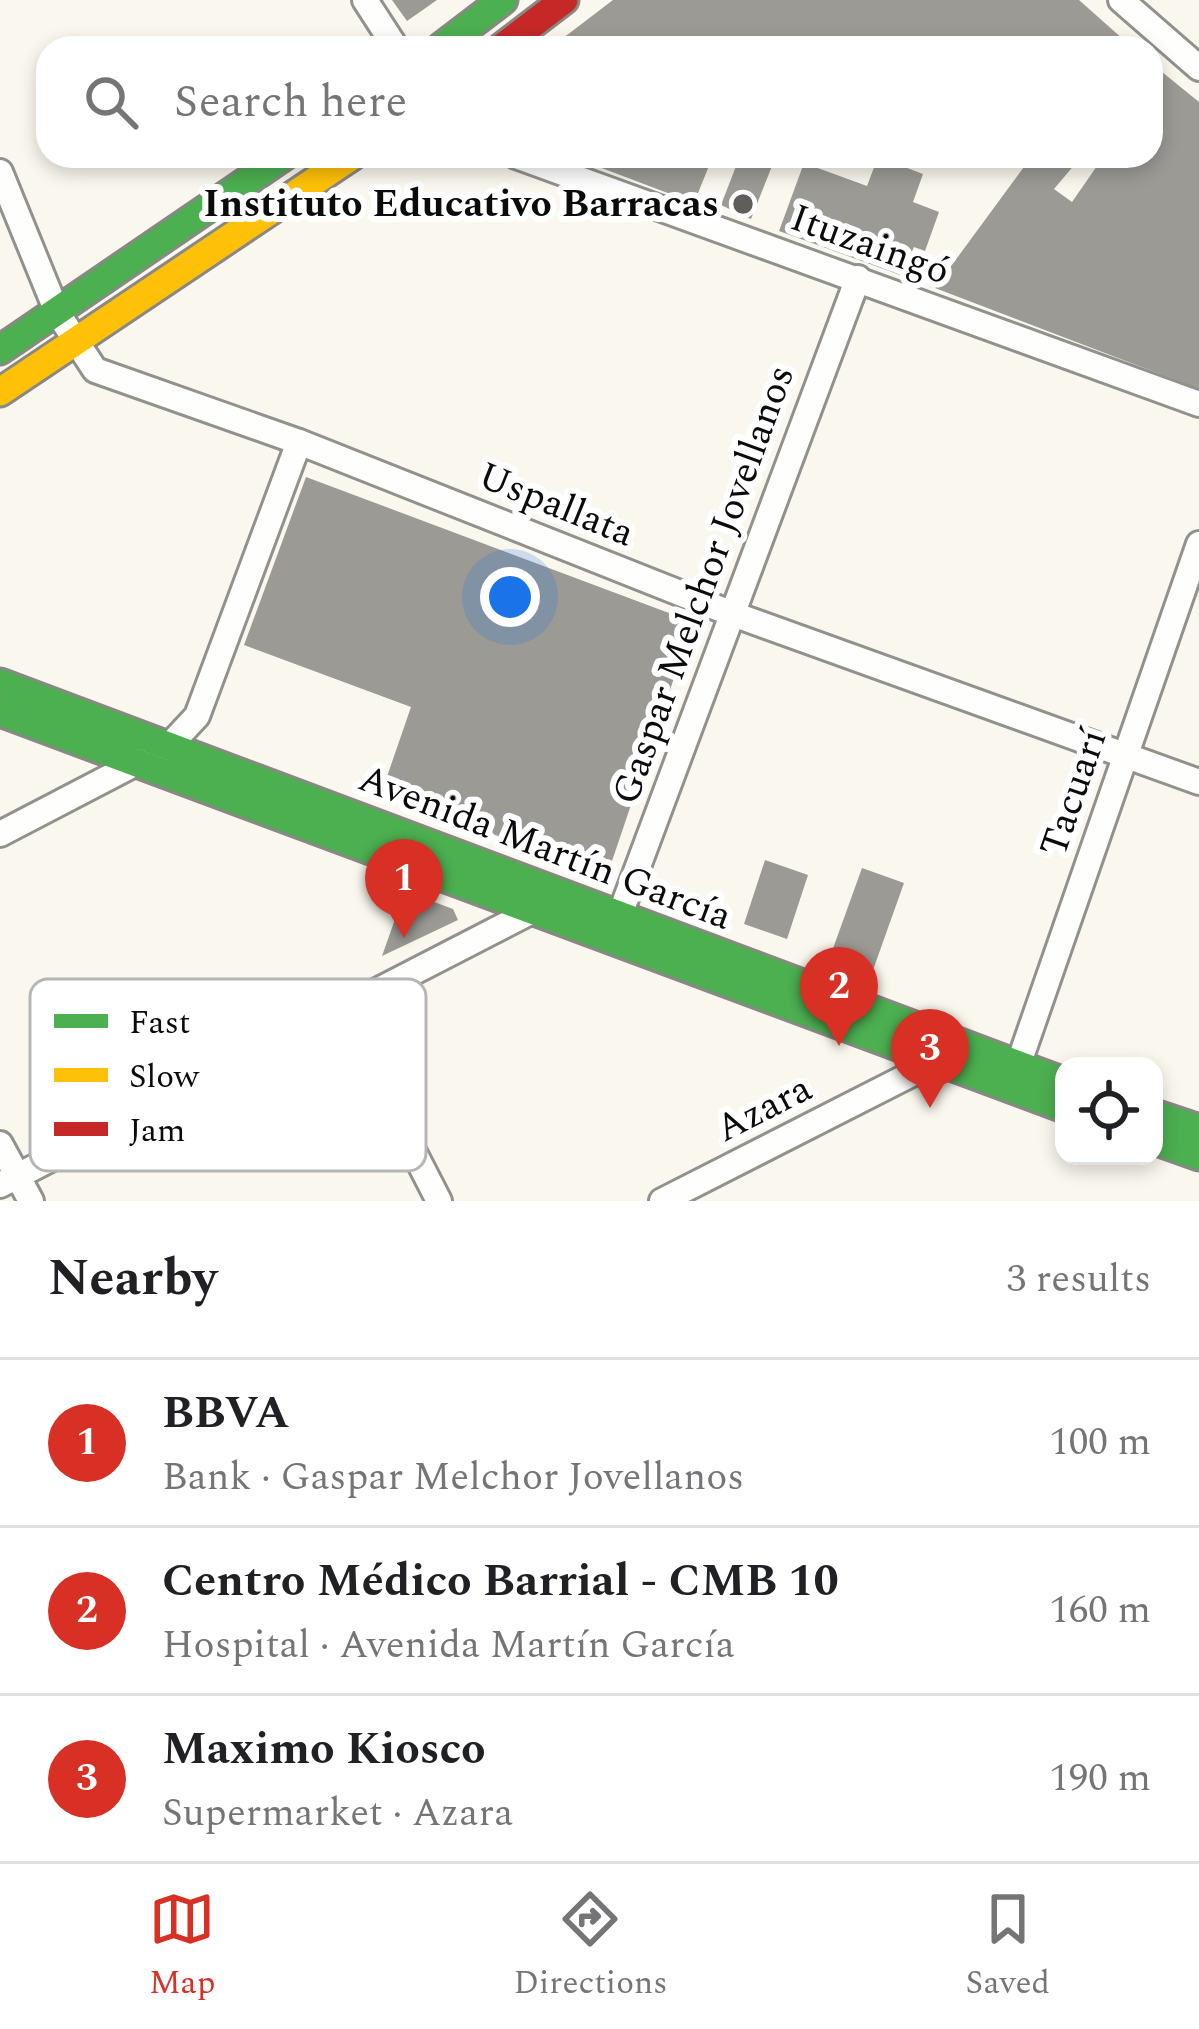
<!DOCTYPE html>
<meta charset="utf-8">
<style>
:root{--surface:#fff;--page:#f2f2f2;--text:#202124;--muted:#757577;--line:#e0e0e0;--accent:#d93025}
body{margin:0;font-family:Spectral,serif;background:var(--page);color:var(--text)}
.controls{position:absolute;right:36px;bottom:36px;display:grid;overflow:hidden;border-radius:24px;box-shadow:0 6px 18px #0003}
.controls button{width:108px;height:108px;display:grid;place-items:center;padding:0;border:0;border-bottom:3px solid var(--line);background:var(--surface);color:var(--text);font:60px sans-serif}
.you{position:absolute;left:510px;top:597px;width:42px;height:42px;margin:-30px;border:9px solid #fff;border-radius:50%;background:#1a73e8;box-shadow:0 0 0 18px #1a73e833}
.badge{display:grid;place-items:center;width:78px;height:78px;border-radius:50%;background:var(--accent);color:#fff;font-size:39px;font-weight:700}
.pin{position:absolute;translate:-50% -99px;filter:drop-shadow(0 3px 6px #0008)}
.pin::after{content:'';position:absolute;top:63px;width:42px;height:36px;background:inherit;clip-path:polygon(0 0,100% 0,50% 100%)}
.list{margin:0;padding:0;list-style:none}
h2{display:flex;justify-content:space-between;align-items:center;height:156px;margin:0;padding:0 48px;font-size:51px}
h2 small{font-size:39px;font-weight:400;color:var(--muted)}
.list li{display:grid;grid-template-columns:78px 1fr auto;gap:36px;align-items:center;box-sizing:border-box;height:168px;padding:0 48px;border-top:3px solid var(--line)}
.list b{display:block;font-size:45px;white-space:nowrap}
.list p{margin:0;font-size:39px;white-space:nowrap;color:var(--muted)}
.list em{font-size:39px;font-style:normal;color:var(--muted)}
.icon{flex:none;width:66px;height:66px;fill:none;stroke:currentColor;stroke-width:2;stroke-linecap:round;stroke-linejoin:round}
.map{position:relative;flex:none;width:1199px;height:1201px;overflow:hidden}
.search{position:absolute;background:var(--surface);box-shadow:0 6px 18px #0003;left:36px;right:36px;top:36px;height:132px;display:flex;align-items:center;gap:30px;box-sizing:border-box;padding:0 42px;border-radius:36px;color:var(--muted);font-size:45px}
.sheet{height:660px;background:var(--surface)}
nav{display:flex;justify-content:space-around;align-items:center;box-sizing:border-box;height:168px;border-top:3px solid var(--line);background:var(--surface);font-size:33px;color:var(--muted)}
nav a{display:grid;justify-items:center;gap:6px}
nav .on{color:var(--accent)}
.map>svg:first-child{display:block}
</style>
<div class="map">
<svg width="1199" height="1201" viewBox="0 0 1199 1201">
<rect width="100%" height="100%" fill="#faf7ee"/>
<!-- building -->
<g fill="#9c9a95" fill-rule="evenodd">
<path d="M392 0H437L407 21Z"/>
<path d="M613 0H1079L1133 48H873L857 39 850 48H550Z"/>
<path d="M1151 63 1199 102V389L935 288 1032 156H1151ZM1081 157 1097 166 1072 202 1054 189Z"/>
<path d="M570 156H713L694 203Z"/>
<path d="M740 156H776L751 219 721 205Z"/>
<path d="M878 157 923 174 913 202 939 212 925 251 914 247 911 254 922 258 914 280 779 231 804 163 867 186Z"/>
<path d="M306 477 693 622 611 864 593 870 381 794 411 707 244 645Z"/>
<path d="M765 860 808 875 787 939 744 924Z"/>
<path d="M862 868 904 883 873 970 831 954Z"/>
<path d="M405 891 453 909 458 920 382 956Z"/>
</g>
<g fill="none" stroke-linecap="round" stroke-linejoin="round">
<!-- street casing -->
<g stroke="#93918d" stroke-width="30">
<g id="street">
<path d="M365 0 396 48"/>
<path d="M1121 0 1199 68"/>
<path d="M516 156 1199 404"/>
<path d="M0 172 57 312 95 370 299 442 730 613 1199 782"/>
<path d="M0 834 169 746 197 716 299 442"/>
<path d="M615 928 858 278"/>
<path d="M342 1012 439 1201"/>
<path d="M1013 1080 1199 544"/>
<path d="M0 1144 31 1201"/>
<path d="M0 1185 542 906"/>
<path d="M662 1201 945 1057"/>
</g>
</g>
<!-- fast casing -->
<g stroke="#898884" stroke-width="33">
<g id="fast">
<path d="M440 48 503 0"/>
<path d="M0 350 284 156"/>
<path d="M0 683 1064 1082"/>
<path d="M0 712 1064 1108"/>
<path d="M1154 1114 1199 1129"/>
<path d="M1154 1140 1199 1156"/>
</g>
</g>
<!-- slow casing -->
<g stroke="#898884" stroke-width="33">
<path id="slow" d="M0 392 352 156"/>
</g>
<!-- jam casing -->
<g stroke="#898884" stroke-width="33">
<path id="jam" d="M501 48 564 0"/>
</g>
<!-- street -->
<use href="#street" stroke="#fefefc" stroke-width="24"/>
<!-- fast -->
<use href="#fast" stroke="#4caf50" stroke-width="27"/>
<!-- slow -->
<use href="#slow" stroke="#ffc107" stroke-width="27"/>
<!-- jam -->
<use href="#jam" stroke="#c62828" stroke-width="27"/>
</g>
<!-- markers -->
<circle fill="#5f5e5a" stroke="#fff" stroke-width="4.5" cx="743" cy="204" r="12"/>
<g text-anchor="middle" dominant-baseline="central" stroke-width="12" stroke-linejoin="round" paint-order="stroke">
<!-- poi labels -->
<g font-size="39" font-weight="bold" fill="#0b0b0b" stroke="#fff" text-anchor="end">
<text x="719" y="204">Instituto Educativo Barracas</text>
</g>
<!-- street labels -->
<g font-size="39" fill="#0b0b0b" stroke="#fff">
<text transform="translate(870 245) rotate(20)">Ituzaingó</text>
<text transform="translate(556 505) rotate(22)">Uspallata</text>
<text transform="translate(704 585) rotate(-70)">Gaspar Melchor Jovellanos</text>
<text transform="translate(1074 793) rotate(-71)">Tacuarí</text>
<text transform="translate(545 848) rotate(21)">Avenida Martín García</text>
<text transform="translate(764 1109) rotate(-27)">Azara</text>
</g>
</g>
<!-- legend -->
<rect x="30" y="979" width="396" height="192" rx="18" fill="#fff" stroke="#b6b6b6" stroke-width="3"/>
<rect x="54" y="1014" width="54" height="14" fill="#4caf50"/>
<rect x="54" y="1068" width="54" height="14" fill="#ffc107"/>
<rect x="54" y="1122" width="54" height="14" fill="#c62828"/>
<g font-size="33" fill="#0b0b0b">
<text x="129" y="1033">Fast</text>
<text x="129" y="1087">Slow</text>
<text x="129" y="1141">Jam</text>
</g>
</svg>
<div class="controls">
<button><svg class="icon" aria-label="locate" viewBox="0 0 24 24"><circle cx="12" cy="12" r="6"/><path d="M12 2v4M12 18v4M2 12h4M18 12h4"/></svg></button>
</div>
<div class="you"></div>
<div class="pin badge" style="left:404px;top:938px">1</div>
<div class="pin badge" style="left:839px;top:1046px">2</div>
<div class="pin badge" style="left:930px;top:1108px">3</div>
<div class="search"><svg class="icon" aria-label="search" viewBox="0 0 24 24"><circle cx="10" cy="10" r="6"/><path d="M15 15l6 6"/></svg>Search here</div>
</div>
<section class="sheet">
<h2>Nearby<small>3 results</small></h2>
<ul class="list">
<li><span class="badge">1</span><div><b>BBVA</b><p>Bank · Gaspar Melchor Jovellanos</p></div><em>100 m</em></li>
<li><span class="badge">2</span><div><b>Centro Médico Barrial - CMB 10</b><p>Hospital · Avenida Martín García</p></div><em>160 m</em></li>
<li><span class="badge">3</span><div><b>Maximo Kiosco</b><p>Supermarket · Azara</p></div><em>190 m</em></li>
</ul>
</section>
<nav>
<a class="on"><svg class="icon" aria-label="map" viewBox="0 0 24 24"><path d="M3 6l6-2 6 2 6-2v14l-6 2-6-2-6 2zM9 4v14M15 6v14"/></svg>Map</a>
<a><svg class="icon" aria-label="directions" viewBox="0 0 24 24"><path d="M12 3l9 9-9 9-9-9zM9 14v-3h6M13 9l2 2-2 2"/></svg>Directions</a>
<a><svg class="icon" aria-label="saved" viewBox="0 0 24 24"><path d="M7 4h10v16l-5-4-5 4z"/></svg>Saved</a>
</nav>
